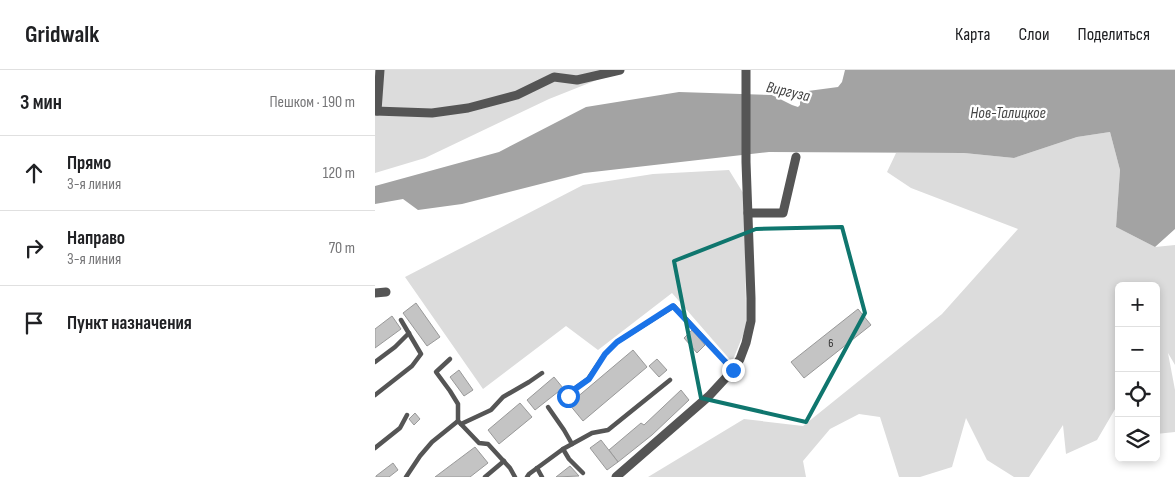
<!DOCTYPE html>
<html lang="ru">
<meta charset="utf-8">
<style>
:root{--surface:#fff;--page:#f6f6f6;--text:#202124;--muted:#757577;--line:#e0e0e0}
body{margin:0;font-family:"Sofia Sans Condensed",sans-serif;background:var(--page);color:var(--text)}
.controls{position:absolute;right:15px;bottom:15px;display:grid;overflow:hidden;border-radius:8px;box-shadow:0 2px 8px #0003}
.controls button{width:45px;height:45px;display:grid;place-items:center;padding:0;border:0;border-bottom:1px solid var(--line);background:var(--surface);color:var(--text);font:25px sans-serif}
.stop{position:absolute;width:15px;height:15px;margin:-11px;border:4px solid #1a73e8;border-radius:50%;background:#fff}
.stop.end{background:#1a73e8;border-color:#fff;box-shadow:0 1px 5px #0008}
.list{margin:0;padding:0;list-style:none}
h2{display:flex;justify-content:space-between;align-items:center;height:65px;margin:0;padding:0 20px;font-size:21px}
h2 small{font-size:16px;font-weight:400;color:var(--muted)}
.list li{display:grid;grid-template-columns:32px 1fr auto;gap:15px;align-items:center;box-sizing:border-box;height:75px;padding:0 20px;border-top:1px solid var(--line)}
.list b{display:block;font-size:19px;white-space:nowrap}
.list p{margin:0;font-size:16px;white-space:nowrap;color:var(--muted)}
.list em{font-size:16px;font-style:normal;color:var(--muted)}
.icon{flex:none;width:28px;height:28px;fill:none;stroke:currentColor;stroke-width:2;stroke-linecap:round;stroke-linejoin:round}
.map{position:relative;flex:none;width:800px;height:407px;overflow:hidden}
header{display:flex;align-items:center;gap:30px;box-sizing:border-box;height:70px;padding:0 25px;background:var(--surface);border-bottom:1px solid var(--line)}
header strong{font-size:24px}
nav{display:flex;gap:28px;margin-inline-start:auto;font-size:18px}
main{display:flex}
aside{flex:1;background:var(--surface)}
.map>svg:first-child{display:block}
</style>
<header>
<strong>Gridwalk</strong>
<nav><a>Карта</a><a>Слои</a><a>Поделиться</a></nav>
</header>
<main>
<aside>
<h2>3 мин<small>Пешком · 190 m</small></h2>
<ul class="list">
<li><svg class="icon" aria-label="ahead" viewBox="0 0 24 24"><path d="M12 20V5M6 11l6-6 6 6"/></svg><div><b>Прямо</b><p>3-я линия</p></div><em>120 m</em></li>
<li><svg class="icon" aria-label="right" viewBox="0 0 24 24"><path d="M7 20v-9h11M14 6l5 5-5 5"/></svg><div><b>Направо</b><p>3-я линия</p></div><em>70 m</em></li>
<li><svg class="icon" aria-label="arrive" viewBox="0 0 24 24"><path d="M6 21V4h12l-3 4 3 4H6"/></svg><div><b>Пункт назначения</b></div></li>
</ul>
</aside>
<div class="map">
<svg width="800" height="407" viewBox="0 0 800 407">
<rect width="100%" height="100%" fill="#fff"/>
<!-- green -->
<g fill="#dcdcdc">
<path d="M0 0H247L174 29 50 88 0 103Z"/>
<path d="M735 62 745 100 741 157 780 177 800 175V295L793 283 800 320V362L781 364V216H744V335L743 334 722 370 691 384 688 355 654 407H639L612 390 591 348 577 397 545 407H524L505 347 484 344 455 359 428 391 431 407H273L369 349 428 356 567 244 643 159 536 118 512 102 521 83H589L639 88 702 67Z"/>
<path d="M354 100 370 126 371 258 357 292 297 223 223 280 191 256 108 319 30 207 208 115 278 104Z"/>
</g>
<!-- water -->
<path fill="#a3a3a3" d="M470 0H800V159L780 177 741 157 745 100 735 62 702 67 639 88 589 83 394 82 209 103 87 134 43 140 28 129 0 134V116L124 82 211 37 304 22 397 25 417 35 423 37 425 35V31L433 21 463 17 467 12Z"/>
<!-- building -->
<g fill="#c4c4c4" stroke="#999">
<path d="M41 233 65 267 52 276 28 243Z"/>
<path d="M483 239 496 255 429 308 416 292Z"/>
<path d="M17 246 26 259 0 278V259Z"/>
<path d="M317 260 330 275 322 283 309 268Z"/>
<path d="M258 280 272 297 208 351 194 334Z"/>
<path d="M282 289 292 300 284 307 274 296Z"/>
<path d="M84 300 98 320 89 326 75 307Z"/>
<path d="M179 307 188 318 160 340 152 330Z"/>
<path d="M306 320 314 330 277 365 243 392 234 380 266 353 269 355Z"/>
<path d="M145 333 157 347 124 374 113 360Z"/>
<path d="M40 343 45 349 39 355 34 349Z"/>
<path d="M226 370 243 392 232 400 215 378Z"/>
<path d="M100 377 113 393 95 407H60Z"/>
<path d="M18 393 23 400 14 407H1V406Z"/>
<path d="M195 396 204 406 181 407Z"/>
</g>
<g fill="none" stroke-linecap="round" stroke-linejoin="round">
<!-- lane -->
<g stroke="#555" stroke-width="4.5">
<path d="M75 289 61 302 75 321 83 334V351"/>
<path d="M0 292 20 277 34 263"/>
<path d="M0 325 37 296 46 284 26 250"/>
<path d="M193 326 199 319 213 309 230 284 242 272 299 236 358 300"/>
<path d="M173 337 189 360 197 374"/>
<path d="M86 354 116 340 128 327 154 312 167 303"/>
<path d="M0 378 25 358 32 345"/>
<path d="M188 379 194 389 208 403"/>
<path d="M162 398 167 407"/>
<path d="M31 407 45 386 57 372 83 351 104 373 113 374 135 398 140 407"/>
<path d="M110 407 129 391"/>
<path d="M152 407 154 404 188 379 217 363 233 360 295 310"/>
</g>
<!-- street -->
<g stroke="#555" stroke-width="9">
<path d="M0 41 57 43 93 38 142 25 179 7 202 10 245 0"/>
<path d="M2 41 5 0"/>
<path d="M373 143H408L421 87"/>
<path d="M0 223 11 222"/>
<path d="M241 407 334 326 358 300 365 289 371 273 376 251V228L371 92V0"/>
</g>
</g>
<g fill="none" stroke-linecap="round" stroke-linejoin="round">
<!-- route -->
<path stroke="#1a73e8" stroke-width="6" d="M193 326 200 319 214 309 230 284 242 272 298 236 358 300"/>
</g>
<!-- marked area -->
<path fill="none" stroke="#0f766e" stroke-width="4" stroke-linejoin="round" d="M467 157 490 243 431 352 326 328 299 191 381 159Z"/>
<g text-anchor="middle" dominant-baseline="central" stroke-width="4.5" stroke-linejoin="round" paint-order="stroke">
<!-- number labels -->
<g font-size="12" fill="#313131">
<text x="456" y="273">6</text>
</g>
<!-- water labels -->
<g font-size="16" font-style="italic" fill="#444" stroke="#fff">
<text transform="translate(413 22) rotate(13)">Виргуза</text>
<text x="633" y="43">Нов-Талицкое</text>
</g>
</g>
</svg>
<div class="controls">
<button>+</button>
<button>−</button>
<button><svg class="icon" aria-label="locate" viewBox="0 0 24 24"><circle cx="12" cy="12" r="6"/><path d="M12 2v4M12 18v4M2 12h4M18 12h4"/></svg></button>
<button><svg class="icon" aria-label="layers" viewBox="0 0 24 24"><path d="M12 4l9 5-9 5-9-5zM3 14l9 5 9-5"/></svg></button>
</div>
<div class="stop" style="left:193px;top:326px"></div>
<div class="stop end" style="left:358px;top:300px"></div>
</div>
</main>
